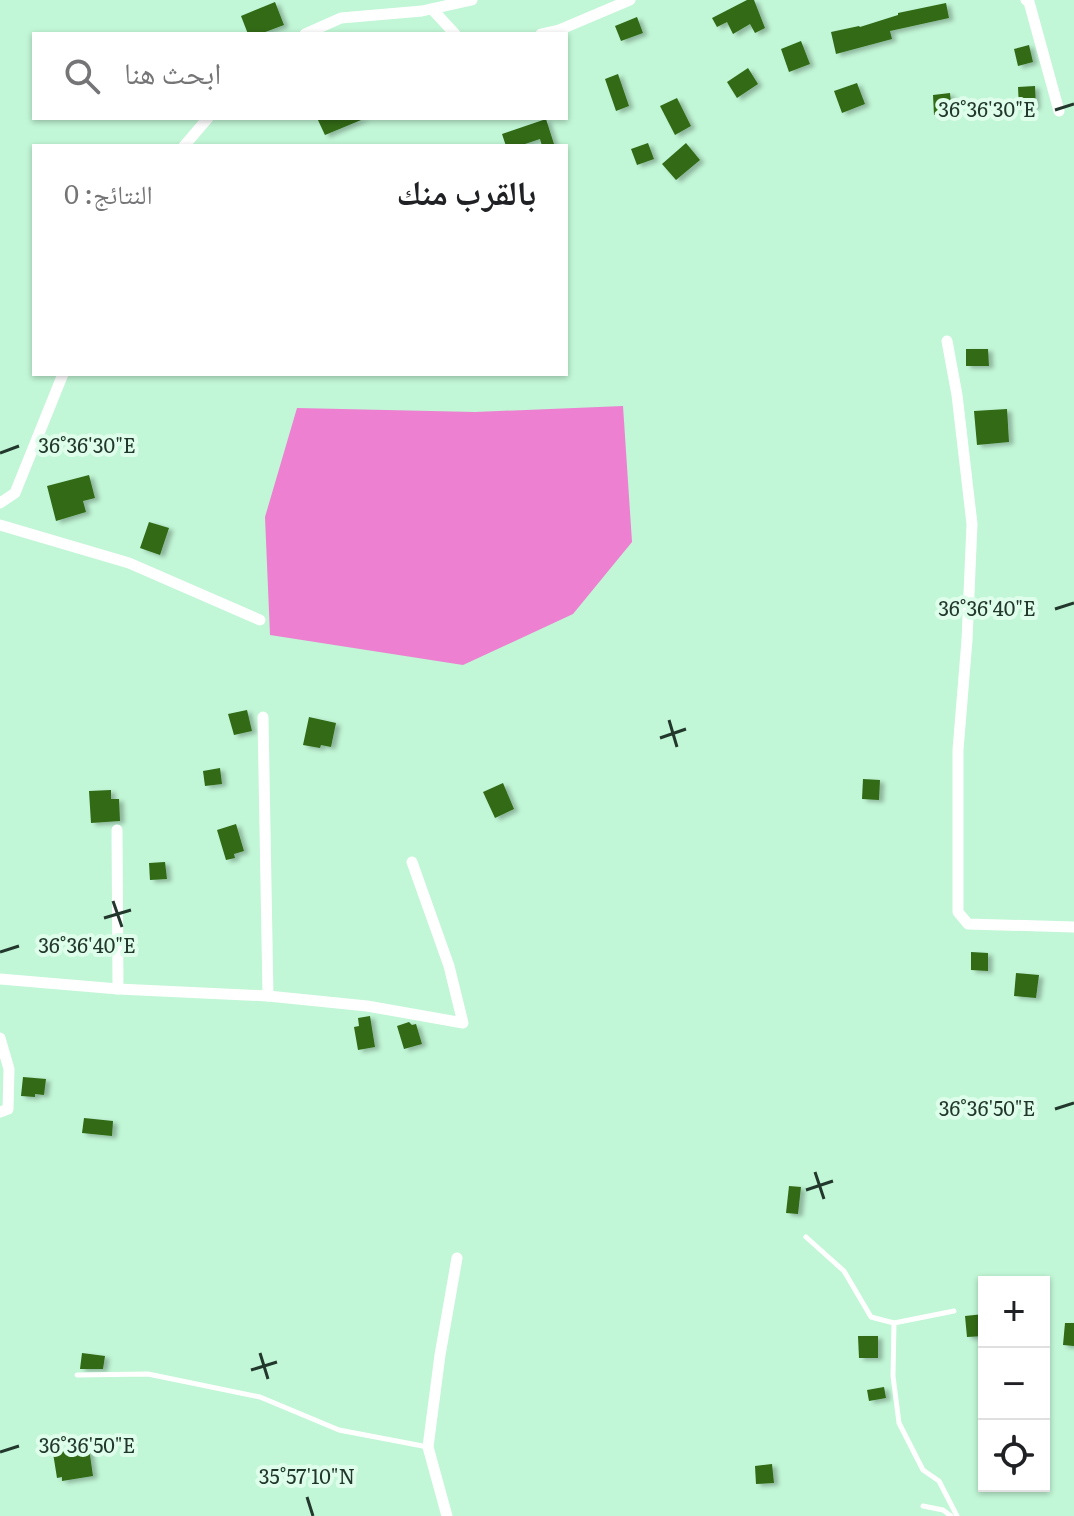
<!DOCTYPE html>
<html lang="ar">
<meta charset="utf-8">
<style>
:root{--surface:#fff;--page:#f2f2f2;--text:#202124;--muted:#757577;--line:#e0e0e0}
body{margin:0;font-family:Literata,"Noto Naskh Arabic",serif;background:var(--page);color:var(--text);direction:rtl}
.controls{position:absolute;right:24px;bottom:24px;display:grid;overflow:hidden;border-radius:0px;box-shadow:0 2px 6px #0004}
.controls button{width:72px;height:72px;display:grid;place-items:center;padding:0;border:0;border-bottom:2px solid var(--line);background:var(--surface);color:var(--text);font:40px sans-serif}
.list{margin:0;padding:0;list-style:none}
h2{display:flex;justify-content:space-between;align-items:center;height:104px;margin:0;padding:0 32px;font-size:34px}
h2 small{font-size:26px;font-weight:400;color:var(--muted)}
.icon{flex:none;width:44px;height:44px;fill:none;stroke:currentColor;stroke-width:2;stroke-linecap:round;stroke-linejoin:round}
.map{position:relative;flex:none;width:1074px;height:1516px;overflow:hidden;direction:ltr}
.search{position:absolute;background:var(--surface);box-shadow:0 2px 6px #0004;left:32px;top:32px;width:536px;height:88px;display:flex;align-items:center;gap:20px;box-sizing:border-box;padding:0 28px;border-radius:0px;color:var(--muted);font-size:30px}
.panel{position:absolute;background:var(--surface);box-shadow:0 2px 6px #0004;left:32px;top:144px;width:536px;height:232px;border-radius:0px;direction:rtl}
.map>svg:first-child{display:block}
</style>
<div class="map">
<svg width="1074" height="1516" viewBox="0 0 1074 1516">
<defs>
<filter id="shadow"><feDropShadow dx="4.5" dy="2.5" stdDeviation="2" flood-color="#0004"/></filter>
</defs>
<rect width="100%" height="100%" fill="#c1f6d6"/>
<!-- forest -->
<path fill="#ed80d0" d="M623 406 632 542 573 614 463 665 270 635 265 517 297 408 475 412Z"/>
<!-- building -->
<g fill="#306b16" filter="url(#shadow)">
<path d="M747 0H754L765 28 755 33 750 24 733 34 727 22 717 27 712 18Z"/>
<path d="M275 2 284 25 260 34H248L241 16Z"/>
<path d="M946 3 949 18 890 31 892 39 836 54 831 32 859 26 860 27 898 15V13Z"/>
<path d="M637 17 643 33 621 41 615 26Z"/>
<path d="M801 41 810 64 789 72 781 49Z"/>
<path d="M1029 45 1033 62 1018 66 1014 49Z"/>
<path d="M748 68 758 84 737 98 727 82Z"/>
<path d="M618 74 629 106 616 111 605 79Z"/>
<path d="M857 83 865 104 842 113 834 91Z"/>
<path d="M1035 86 1036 107 1019 108 1018 87Z"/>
<path d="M950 93 952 113 934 115 933 95Z"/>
<path d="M677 98 691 126 675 135 660 106Z"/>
<path d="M317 118H366L325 135Z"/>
<path d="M546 119 554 144 542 146 540 139 519 146H506L502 134Z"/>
<path d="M648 143 654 159 637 165 631 149Z"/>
<path d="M686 143 700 160 676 180 662 164Z"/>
<path d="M966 349H988L989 366H966Z"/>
<path d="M1007 409 1009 442 977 445 974 411Z"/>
<path d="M89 475 95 498 83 501 86 512 56 521 47 486Z"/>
<path d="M149 522 169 528 160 555 140 548Z"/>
<path d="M247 710 252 731 234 735 228 714Z"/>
<path d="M309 717 336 723 331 747 321 745 320 748 303 745Z"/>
<path d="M220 768 222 784 205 786 203 771Z"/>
<path d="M863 779 880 780 879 800 862 799Z"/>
<path d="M503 783 514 809 495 818 483 792Z"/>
<path d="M111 790V799H119L120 821 91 823 89 791Z"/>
<path d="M236 824 244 851 234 854 235 858 226 860 217 830Z"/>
<path d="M165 862 167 879 150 880 149 863Z"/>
<path d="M971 952 988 953V971L971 970Z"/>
<path d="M1016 973 1039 975 1036 998 1014 996Z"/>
<path d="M370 1016 375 1047 358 1050 354 1027 359 1026 358 1018Z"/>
<path d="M409 1022 412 1025 416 1024 422 1044 404 1049 397 1026Z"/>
<path d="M23 1077 46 1079 44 1095 35 1094V1097L21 1096Z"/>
<path d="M84 1118 113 1121 112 1136 82 1133Z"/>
<path d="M789 1186 801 1187 798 1214 786 1213Z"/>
<path d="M984 1314V1336L967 1337 965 1316Z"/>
<path d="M1065 1323H1074V1346L1063 1345Z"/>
<path d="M858 1336H878V1358H859Z"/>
<path d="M82 1353 105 1356 103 1369H80Z"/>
<path d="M884 1387 886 1398 869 1401 867 1390Z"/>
<path d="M88 1441 93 1476 62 1481V1477L57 1478 53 1453 77 1449 76 1443Z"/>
<path d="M772 1464 774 1483 756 1484 755 1466Z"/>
</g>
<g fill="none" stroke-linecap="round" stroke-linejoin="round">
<!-- lane -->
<g stroke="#fff" stroke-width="5">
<path d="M806 1237 844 1271 871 1317 894 1323 954 1311"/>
<path d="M894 1323 893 1376 899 1423 923 1470 939 1481 957 1516"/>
<path d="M77 1375 148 1374 260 1397 339 1430 428 1447"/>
<path d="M923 1506 943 1510 951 1516"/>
</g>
<!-- street -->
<g stroke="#fff" stroke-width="11">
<path d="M1026 0 1029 2 1059 111"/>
<path d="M432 9 455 34"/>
<path d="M305 34 341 18 422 11 472 0"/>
<path d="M541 34 559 30 630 0"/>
<path d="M184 146 208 118"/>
<path d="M947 341 957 395 972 524 967 640 958 750V912L968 924 1074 927"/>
<path d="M0 503 15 493 63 374"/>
<path d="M0 525 129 563 260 620"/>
<path d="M263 717 268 996"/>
<path d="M117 830 118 989"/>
<path d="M0 979 118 989 268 996 367 1006 463 1023 449 966 412 862"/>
<path d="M0 1038 9 1069 8 1109 0 1112"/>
<path d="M447 1516 428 1447 440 1355 457 1258"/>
</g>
</g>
<!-- ticks -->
<path fill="none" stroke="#23382c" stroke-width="3" d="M1055 110 1074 104M0 453 19 446M1055 609 1074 603M669 720 677 747M660 738 686 729M113 901 122 927M104 918 131 910M0 952 19 946M1055 1109 1074 1103M815 1172 824 1199M806 1190 833 1181M260 1353 268 1379M251 1370 277 1362M0 1452 19 1446M307 1497 313 1516"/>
<g font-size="20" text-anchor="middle" fill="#23382c" stroke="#defdea" stroke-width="8" stroke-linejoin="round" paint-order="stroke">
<text x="987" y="117">36°36'30"E</text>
<text x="87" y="453">36°36'30"E</text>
<text x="987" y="616">36°36'40"E</text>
<text x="87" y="953">36°36'40"E</text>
<text x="987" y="1116">36°36'50"E</text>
<text x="87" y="1453">36°36'50"E</text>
<text x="307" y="1484">35°57'10"N</text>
</g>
</svg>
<div class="controls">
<button>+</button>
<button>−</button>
<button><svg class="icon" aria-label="locate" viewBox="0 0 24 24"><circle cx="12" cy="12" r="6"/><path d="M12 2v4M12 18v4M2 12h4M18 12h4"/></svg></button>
</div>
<div class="search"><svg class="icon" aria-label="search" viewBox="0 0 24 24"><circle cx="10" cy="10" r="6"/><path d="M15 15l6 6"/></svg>ابحث هنا</div>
<section class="panel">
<h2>بالقرب منك<small>النتائج: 0</small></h2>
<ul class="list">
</ul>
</section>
</div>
